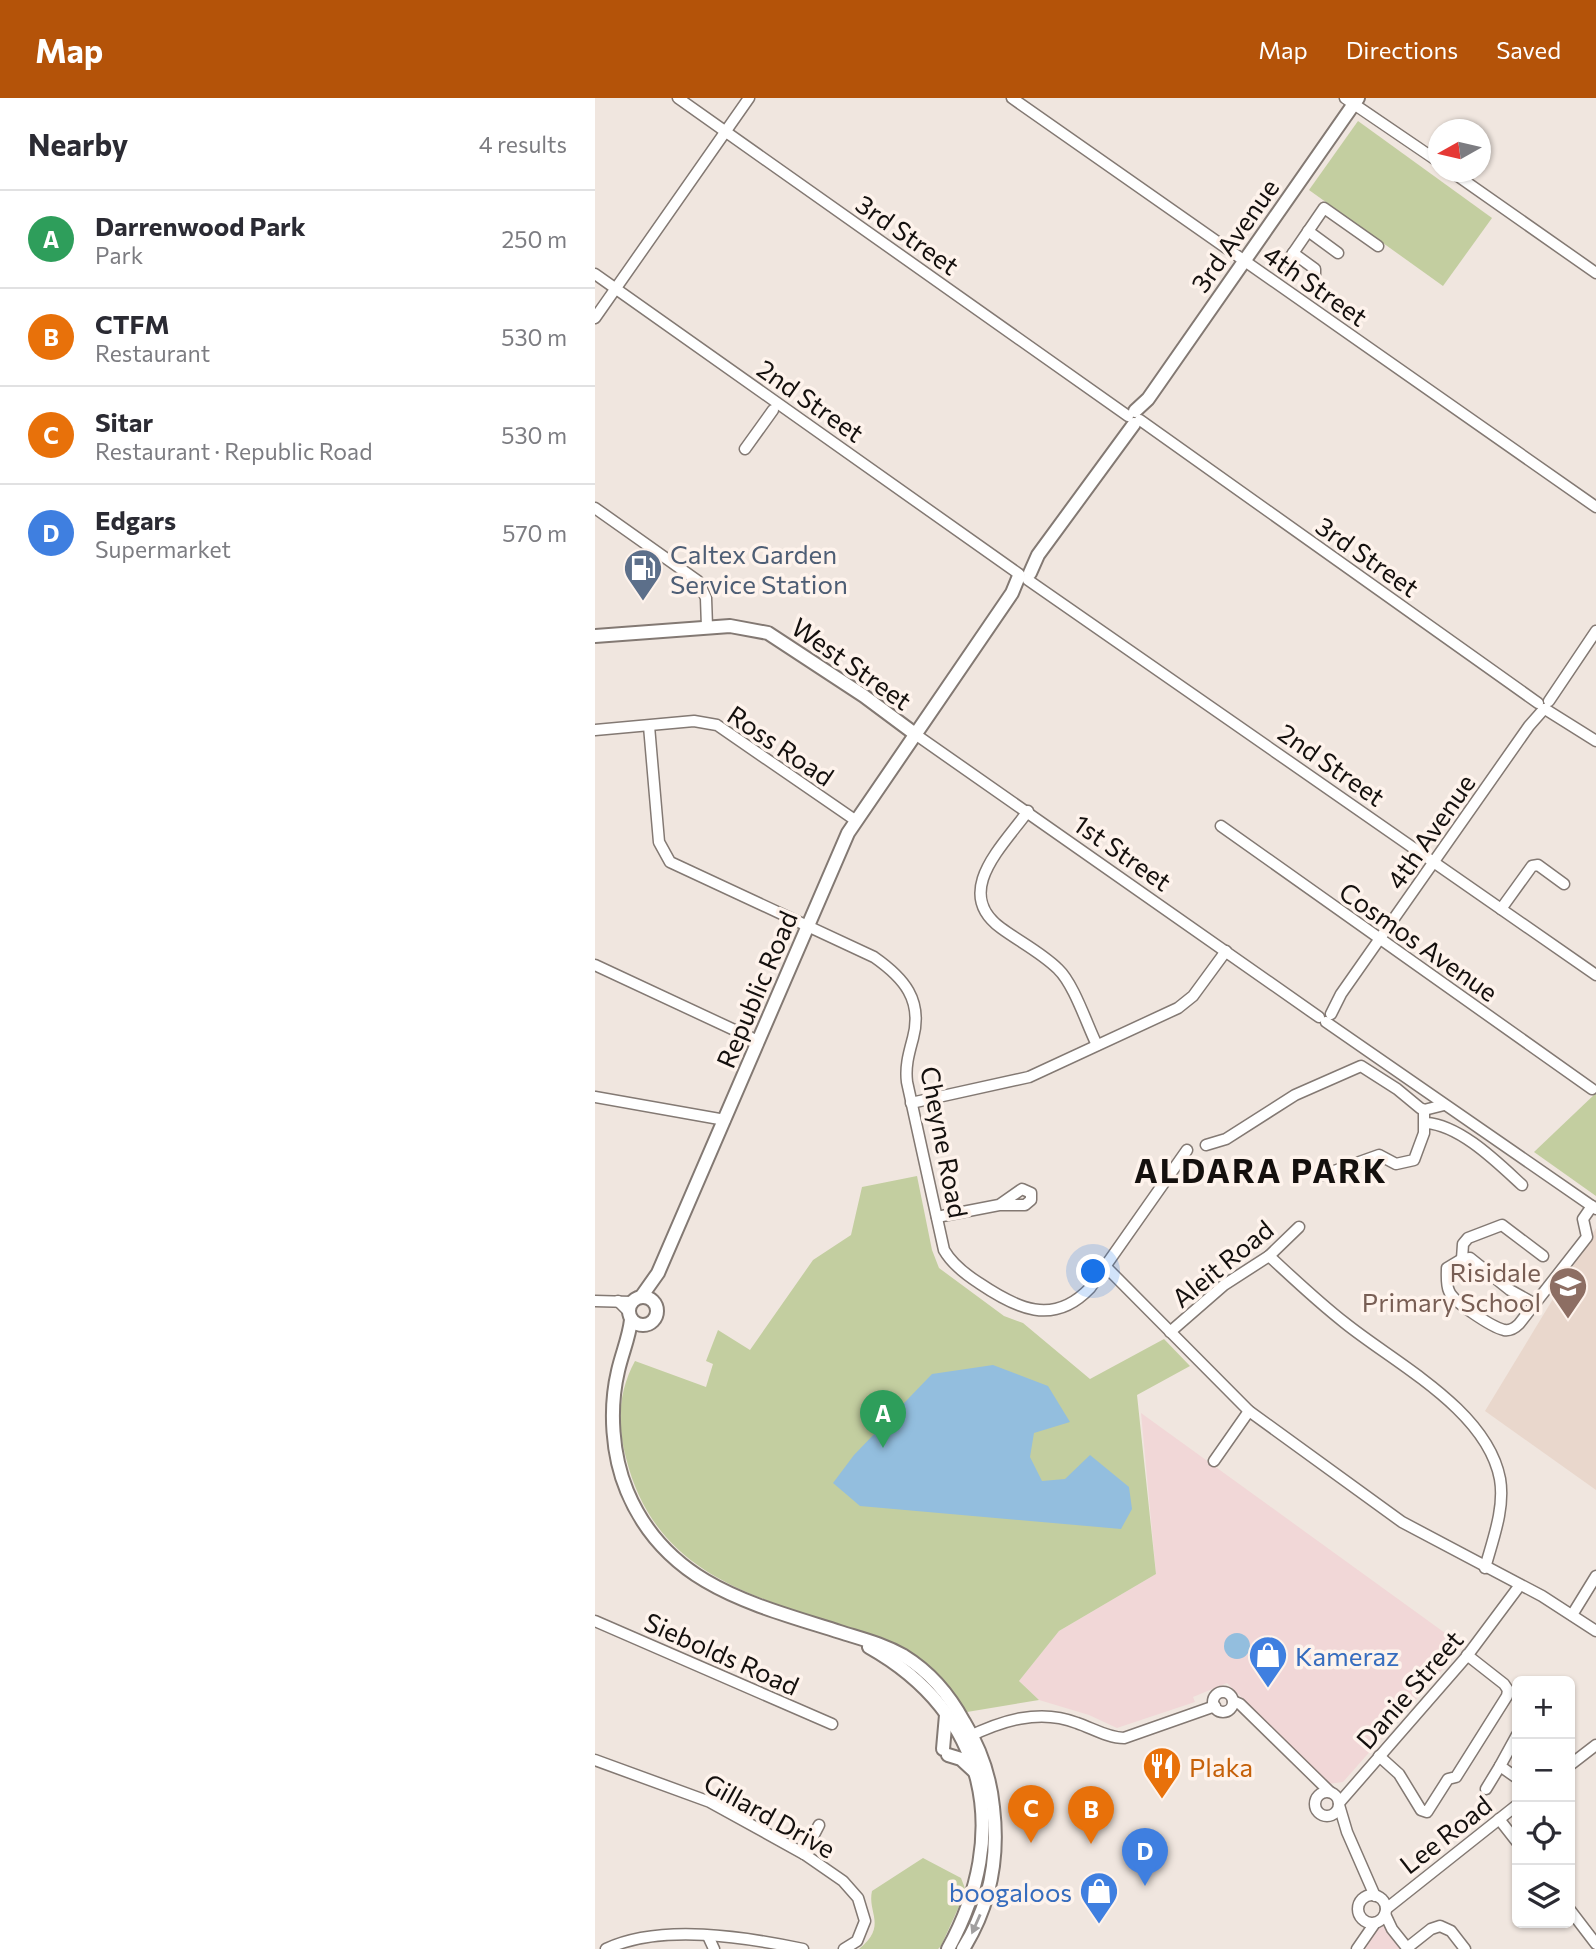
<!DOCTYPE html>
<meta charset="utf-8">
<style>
:root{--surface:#fff;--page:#f2f2f3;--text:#2b2b33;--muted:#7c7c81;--line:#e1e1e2;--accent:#b45309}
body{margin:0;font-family:Commissioner,sans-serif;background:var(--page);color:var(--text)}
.controls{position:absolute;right:21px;bottom:21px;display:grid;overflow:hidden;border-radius:10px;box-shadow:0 2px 5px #0004}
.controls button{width:63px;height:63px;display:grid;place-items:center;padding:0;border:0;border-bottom:2px solid var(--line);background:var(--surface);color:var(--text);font:35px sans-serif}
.compass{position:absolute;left:833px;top:21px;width:63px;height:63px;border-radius:50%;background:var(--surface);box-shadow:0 2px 5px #0004;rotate:262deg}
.you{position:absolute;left:499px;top:1174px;width:24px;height:24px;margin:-18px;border:5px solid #fff;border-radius:50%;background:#1a73e8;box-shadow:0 0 0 10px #1a73e833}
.badge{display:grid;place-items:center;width:46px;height:46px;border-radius:50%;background:var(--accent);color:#fff;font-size:23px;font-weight:700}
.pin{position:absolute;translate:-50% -58px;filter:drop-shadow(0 2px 4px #0008)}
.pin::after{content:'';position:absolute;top:37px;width:24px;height:21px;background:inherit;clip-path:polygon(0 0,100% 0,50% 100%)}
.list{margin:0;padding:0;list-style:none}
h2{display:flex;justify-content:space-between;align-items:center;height:91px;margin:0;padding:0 28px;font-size:30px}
h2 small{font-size:23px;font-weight:400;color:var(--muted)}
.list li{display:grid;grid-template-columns:46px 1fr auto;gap:21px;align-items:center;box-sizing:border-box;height:98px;padding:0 28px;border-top:2px solid var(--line)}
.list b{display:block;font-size:26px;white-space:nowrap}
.list p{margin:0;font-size:23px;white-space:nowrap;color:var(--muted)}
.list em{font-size:23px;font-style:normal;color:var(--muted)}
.icon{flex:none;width:38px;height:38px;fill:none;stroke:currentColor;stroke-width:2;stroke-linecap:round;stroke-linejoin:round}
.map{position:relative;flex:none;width:1001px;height:1851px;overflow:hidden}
header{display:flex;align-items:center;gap:42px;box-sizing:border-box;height:98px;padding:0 35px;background:var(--accent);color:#fff}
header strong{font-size:33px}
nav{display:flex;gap:38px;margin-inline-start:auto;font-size:24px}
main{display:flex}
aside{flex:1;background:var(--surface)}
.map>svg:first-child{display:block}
</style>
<header>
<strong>Map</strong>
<nav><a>Map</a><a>Directions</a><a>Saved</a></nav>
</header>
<main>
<aside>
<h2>Nearby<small>4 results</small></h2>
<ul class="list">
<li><span class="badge" style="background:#2e9e5b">A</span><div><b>Darrenwood Park</b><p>Park</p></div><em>250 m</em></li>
<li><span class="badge" style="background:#e8710a">B</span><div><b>CTFM</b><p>Restaurant</p></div><em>530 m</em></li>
<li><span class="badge" style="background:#e8710a">C</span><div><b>Sitar</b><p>Restaurant · Republic Road</p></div><em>530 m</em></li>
<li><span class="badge" style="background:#3f7fe0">D</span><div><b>Edgars</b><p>Supermarket</p></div><em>570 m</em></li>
</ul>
</aside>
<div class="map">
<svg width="1001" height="1851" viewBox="0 0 1001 1851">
<rect width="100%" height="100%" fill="#f0e6df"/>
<!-- commercial -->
<g fill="#f1d7d7">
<path d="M546 1315 868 1548 748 1684 733 1686 632 1585 598 1599 600 1604 522 1630 494 1617 444 1602 424 1583 464 1533 561 1476Z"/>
<path d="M788 1817 813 1851H766Z"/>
</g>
<!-- built -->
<path fill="#e9d7cc" d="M1001 1130V1392L890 1313Z"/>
<!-- green -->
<g fill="#c3cea0">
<path d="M763 23 897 120 848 188 714 92Z"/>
<path d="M1001 995V1098L939 1054Z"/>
<path d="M322 1078 337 1152 344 1170 409 1218 428 1225 495 1281 569 1241 595 1268 542 1297 561 1476 464 1533 424 1583 444 1602 372 1614C359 1596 346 1575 327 1562 305 1547 279 1539 254 1531 156 1497 60 1476 31 1360 22 1327 23 1294 40 1263L111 1289 118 1266 111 1263 123 1232 155 1252 218 1162 256 1137 267 1089Z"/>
<path d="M328 1760 366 1780 371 1793 346 1848 343 1851H264C293 1828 272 1815 277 1793Z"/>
</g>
<!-- water -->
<g fill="#93bede">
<path d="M398 1267 453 1288 475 1324 439 1335 435 1359 447 1383 470 1381 495 1357 534 1389 537 1411 526 1431 265 1408 238 1385 259 1357 337 1276Z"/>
<circle cx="642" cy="1548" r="13"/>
</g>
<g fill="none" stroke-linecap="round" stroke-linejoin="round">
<!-- minor casing -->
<g stroke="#837973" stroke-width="13">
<g id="minor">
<path d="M83 0 533 318"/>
<path d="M417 0 1001 409"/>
<path d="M750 0 844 64"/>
<path d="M857 74 1001 175"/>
<path d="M713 133 743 155"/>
<path d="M698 155 720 171V182"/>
<path d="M692 164 729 110 783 148"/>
<path d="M0 176 424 476"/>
<path d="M0 220 154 0"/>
<path d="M545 322 943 605"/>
<path d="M150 351 178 312"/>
<path d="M0 410 103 483 111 500 112 529"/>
<path d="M433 482 1001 877"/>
<path d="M954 603 1001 533"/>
<path d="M950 611 1001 643"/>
<path d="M54 628 64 744 75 764 279 859C309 880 328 902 318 940 314 955 310 968 312 984L349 1152C357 1166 370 1176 384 1185 421 1210 458 1229 495 1190L592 1052"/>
<path d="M0 632 99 623 122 627 260 722"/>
<path d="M320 636 724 919"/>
<path d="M433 713C408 748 357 794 406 830 425 844 447 855 463 871 479 886 492 927 502 947"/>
<path d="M626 728 997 991"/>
<path d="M906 811 937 768 943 767 969 786"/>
<path d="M0 867 163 943"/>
<path d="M736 916 746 896 934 628 949 611"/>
<path d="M731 924 1001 1111"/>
<path d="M0 999 130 1022"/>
<path d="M316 1005 434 979 583 910 598 898 631 853"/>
<path d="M831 1025C865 1027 902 1064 927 1087"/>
<path d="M611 1047 631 1041 700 997 766 968 802 991 825 1010 829 1012 849 1007"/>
<path d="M725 1078 784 1057 801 1066 819 1062 829 1035V1012"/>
<path d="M342 1119 404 1107 427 1091 436 1095V1102L430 1107H404"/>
<path d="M674 1158C699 1181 723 1204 750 1225 801 1266 892 1312 905 1381 910 1410 898 1441 890 1470"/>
<path d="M867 1161 868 1146 873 1140 907 1127 948 1158"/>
<path d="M511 1169 654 1313 807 1424 947 1498 1001 1533"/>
<path d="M0 1203 37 1204"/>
<path d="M23 1203 34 1214"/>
<path d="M940 1206 915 1192 875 1160 867 1161 852 1170C852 1176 851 1187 854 1193 858 1204 897 1229 909 1232 915 1233 920 1230 924 1226L992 1139 988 1121 997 1108"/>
<path d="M575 1234 629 1187 674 1158 704 1129"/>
<path d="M619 1363 654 1313"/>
<path d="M977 1517 1001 1478"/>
<path d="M0 1523 237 1626"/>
<circle cx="628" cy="1604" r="10"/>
<path d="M638 1603 645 1606 735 1694"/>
<path d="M922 1637 905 1668 922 1680"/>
<path d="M371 1640C406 1623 444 1610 482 1625 497 1630 513 1640 529 1640L620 1608"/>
<path d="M784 1658 804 1676 826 1712 832 1714 853 1681 861 1679 912 1598 913 1592 909 1586 872 1557"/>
<path d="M0 1662 115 1704 209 1756 248 1783 263 1800 270 1823 262 1843 249 1851"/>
<path d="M975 1667 1001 1647"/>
<path d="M891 1691 905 1668"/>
<circle cx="732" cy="1706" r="12"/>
<path d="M744 1705 872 1558 925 1487"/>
<path d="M744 1707 752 1734 780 1798"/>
<path d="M904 1721 922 1744"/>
<path d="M209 1756 224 1727"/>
<circle cx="777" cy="1811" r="14"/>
<path d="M791 1811 922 1707"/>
<path d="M975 1812 1001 1846"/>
<path d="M790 1816 797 1831 813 1851"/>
<path d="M113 1838 119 1851"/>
<path d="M812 1850 836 1831 845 1828 856 1833 870 1851"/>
<path d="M11 1851C66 1825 150 1839 208 1851"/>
<path d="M762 1851 780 1825"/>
</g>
</g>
<!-- major casing -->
<g stroke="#837973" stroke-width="16">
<g id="major">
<path d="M540 313 553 301 763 0"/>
<path d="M435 475 443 457 539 326"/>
<path d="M0 538 135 528 173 535 269 598 320 636"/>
<path d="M46 1199 63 1175 253 735 417 495 424 478"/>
<circle cx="48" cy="1213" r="14"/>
<path d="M36 1222C34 1240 27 1255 23 1273 14 1311 17 1357 32 1393 71 1487 157 1506 245 1534 267 1541 288 1546 309 1558 335 1574 355 1598 369 1624 385 1650 395 1678 398 1709 404 1759 395 1808 368 1851"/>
<path d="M274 1549C393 1616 417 1735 353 1851"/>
<path d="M348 1651 351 1617"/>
<path d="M353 1657 366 1661 379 1673"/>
</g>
</g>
<!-- minor -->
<use href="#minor" stroke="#fff" stroke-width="10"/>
<!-- major -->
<use href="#major" stroke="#fff" stroke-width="12"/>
</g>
<!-- one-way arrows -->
<defs><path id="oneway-solid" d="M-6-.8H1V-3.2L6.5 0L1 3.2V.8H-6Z" transform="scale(1.75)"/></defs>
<use fill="#a19f9f" href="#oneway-solid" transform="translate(381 1826) rotate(114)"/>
<!-- icons -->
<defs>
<g id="fuel-pin" transform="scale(2.0125)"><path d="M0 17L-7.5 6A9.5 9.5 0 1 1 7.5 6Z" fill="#5c6f8a" stroke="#fef3ec"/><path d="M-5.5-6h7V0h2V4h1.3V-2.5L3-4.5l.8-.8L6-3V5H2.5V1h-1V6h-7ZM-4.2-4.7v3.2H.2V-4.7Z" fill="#fff"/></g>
<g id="school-pin" transform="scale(2.0125)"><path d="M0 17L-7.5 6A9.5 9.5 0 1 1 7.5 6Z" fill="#8d6e63" stroke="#fef3ec"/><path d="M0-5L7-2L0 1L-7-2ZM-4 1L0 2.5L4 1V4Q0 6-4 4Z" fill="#fff"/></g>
<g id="shop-pin" transform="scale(2.0125)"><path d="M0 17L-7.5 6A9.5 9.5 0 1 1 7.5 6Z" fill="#3f7fe0" stroke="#fef3ec"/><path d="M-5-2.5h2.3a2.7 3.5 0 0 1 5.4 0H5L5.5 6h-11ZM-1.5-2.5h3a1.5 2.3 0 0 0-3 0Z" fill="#fff"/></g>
<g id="restaurant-pin" transform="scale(2.0125)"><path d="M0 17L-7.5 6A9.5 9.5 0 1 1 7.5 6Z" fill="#e8710a" stroke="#fef3ec"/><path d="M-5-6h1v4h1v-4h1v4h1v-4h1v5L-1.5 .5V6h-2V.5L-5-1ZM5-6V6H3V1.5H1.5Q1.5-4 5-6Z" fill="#fff"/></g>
</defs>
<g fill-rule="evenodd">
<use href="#fuel-pin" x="48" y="470"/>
<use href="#school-pin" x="973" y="1188"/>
<use href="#shop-pin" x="673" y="1557"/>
<use href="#restaurant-pin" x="567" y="1668"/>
<use href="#shop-pin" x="504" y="1793"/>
</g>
<g text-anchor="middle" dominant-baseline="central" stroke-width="7" stroke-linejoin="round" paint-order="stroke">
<!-- street labels -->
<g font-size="26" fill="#14100e" stroke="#fef3ec">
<text transform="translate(313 136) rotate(35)">3rd Street</text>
<text transform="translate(639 137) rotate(-55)">3rd Avenue</text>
<text transform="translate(721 187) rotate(35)">4th Street</text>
<text transform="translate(216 302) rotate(35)">2nd Street</text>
<text transform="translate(773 458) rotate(35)">3rd Street</text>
<text transform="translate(257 565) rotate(35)">West Street</text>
<text transform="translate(186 647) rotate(34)">Ross Road</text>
<text transform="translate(737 666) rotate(35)">2nd Street</text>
<text transform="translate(835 733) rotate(-55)">4th Avenue</text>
<text transform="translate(528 754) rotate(35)">1st Street</text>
<text transform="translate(824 843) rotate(35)">Cosmos Avenue</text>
<text transform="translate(161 891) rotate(-67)">Republic Road</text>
<text transform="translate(350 1044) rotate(79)">Cheyne Road</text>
<text transform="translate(627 1165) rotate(-39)">Aleit Road</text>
<text transform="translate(127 1555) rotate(24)">Siebolds Road</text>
<text transform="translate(814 1591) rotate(-49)">Danie Street</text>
<text transform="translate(175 1717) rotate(29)">Gillard Drive</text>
<text transform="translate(850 1736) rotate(-38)">Lee Road</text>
</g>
<!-- service labels -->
<g font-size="26" fill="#4e5e75" stroke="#fef3ec" text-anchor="start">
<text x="75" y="455">Caltex Garden<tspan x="75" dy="30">Service Station</tspan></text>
</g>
<!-- education labels -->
<g font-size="26" fill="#785e54" stroke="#fef3ec" text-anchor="end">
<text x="946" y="1173">Risidale<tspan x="946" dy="30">Primary School</tspan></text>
</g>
<!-- shop labels -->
<g font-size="26" fill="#366cbe" stroke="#fef3ec" text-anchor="start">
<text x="700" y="1557">Kameraz</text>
<text x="477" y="1793" text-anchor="end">boogaloos</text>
</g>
<!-- food labels -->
<g font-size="26" fill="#c56008" stroke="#fef3ec" text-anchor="start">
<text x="594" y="1668">Plaka</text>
</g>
<!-- district labels -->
<g font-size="33" font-weight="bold" letter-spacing="2" fill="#14100e" stroke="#fef3ec">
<text x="666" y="1071">ALDARA PARK</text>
</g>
</g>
</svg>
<div class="controls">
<button>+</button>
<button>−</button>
<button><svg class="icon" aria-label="locate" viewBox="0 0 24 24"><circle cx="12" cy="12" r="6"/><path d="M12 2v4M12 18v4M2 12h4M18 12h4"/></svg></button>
<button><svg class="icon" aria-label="layers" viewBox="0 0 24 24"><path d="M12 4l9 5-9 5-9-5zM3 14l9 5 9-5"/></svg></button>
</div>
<svg class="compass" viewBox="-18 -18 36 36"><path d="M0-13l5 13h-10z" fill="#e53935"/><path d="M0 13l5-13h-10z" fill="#7c7c81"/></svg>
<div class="you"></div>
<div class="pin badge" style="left:288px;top:1350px;background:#2e9e5b">A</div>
<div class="pin badge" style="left:496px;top:1746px;background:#e8710a">B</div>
<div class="pin badge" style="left:436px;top:1745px;background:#e8710a">C</div>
<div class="pin badge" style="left:550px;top:1788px;background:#3f7fe0">D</div>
</div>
</main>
